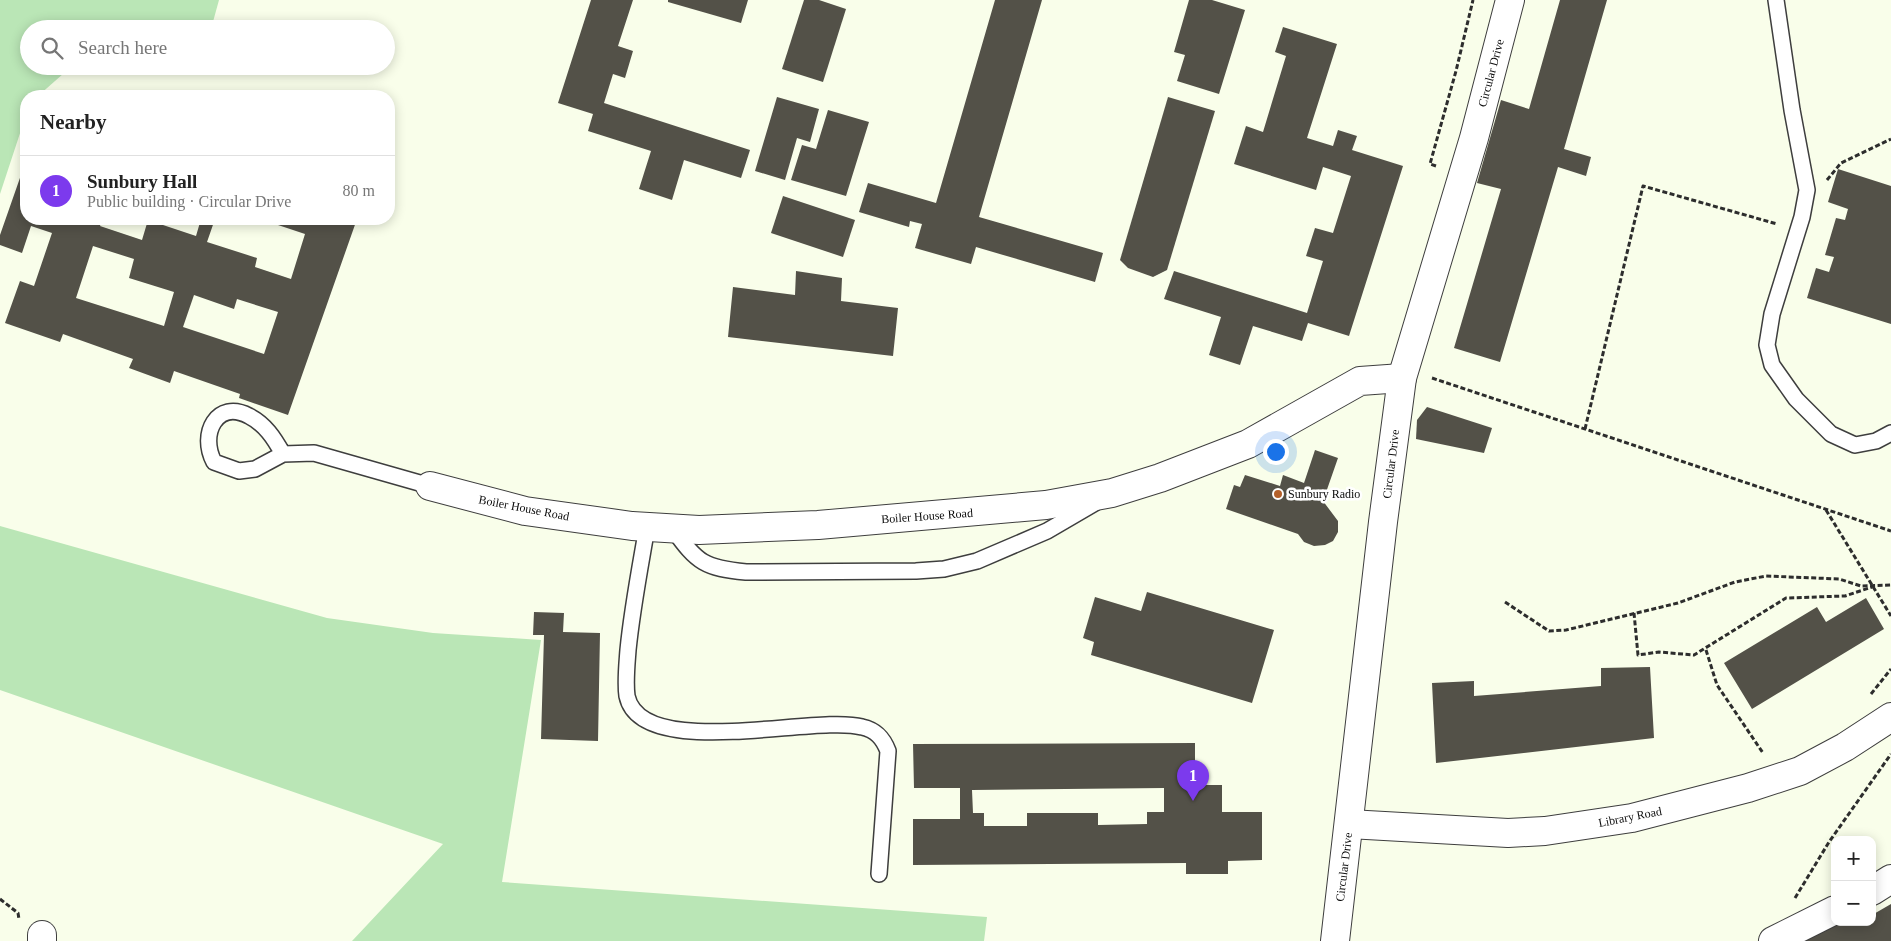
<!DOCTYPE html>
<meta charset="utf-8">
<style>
:root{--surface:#fff;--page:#f6f6f6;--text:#222;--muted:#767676;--line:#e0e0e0;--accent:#7c3aed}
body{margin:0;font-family:Georgia,serif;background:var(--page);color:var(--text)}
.controls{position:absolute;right:15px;bottom:15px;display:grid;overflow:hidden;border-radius:10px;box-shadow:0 2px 12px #0003}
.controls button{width:45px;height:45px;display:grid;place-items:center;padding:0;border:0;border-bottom:1px solid var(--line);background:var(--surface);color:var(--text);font:25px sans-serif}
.you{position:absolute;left:1275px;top:451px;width:18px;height:18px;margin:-12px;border:4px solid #fff;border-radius:50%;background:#1a73e8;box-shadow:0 0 0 8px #1a73e833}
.badge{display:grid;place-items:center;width:32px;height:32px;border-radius:50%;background:var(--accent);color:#fff;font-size:16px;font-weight:700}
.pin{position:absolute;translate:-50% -41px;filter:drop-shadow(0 1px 2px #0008)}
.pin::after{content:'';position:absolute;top:26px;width:18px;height:15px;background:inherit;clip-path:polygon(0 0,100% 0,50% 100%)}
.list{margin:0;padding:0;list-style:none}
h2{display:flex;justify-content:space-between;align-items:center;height:65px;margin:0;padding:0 20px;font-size:21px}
h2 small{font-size:16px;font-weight:400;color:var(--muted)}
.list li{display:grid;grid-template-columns:32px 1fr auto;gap:15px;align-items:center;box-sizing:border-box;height:70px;padding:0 20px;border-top:1px solid var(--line)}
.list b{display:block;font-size:19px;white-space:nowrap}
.list p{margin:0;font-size:16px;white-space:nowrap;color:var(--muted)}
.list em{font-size:16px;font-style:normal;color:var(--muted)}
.icon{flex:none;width:28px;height:28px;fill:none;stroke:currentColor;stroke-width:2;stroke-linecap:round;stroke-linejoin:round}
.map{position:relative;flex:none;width:1891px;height:941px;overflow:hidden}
.search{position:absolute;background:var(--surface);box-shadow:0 2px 12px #0003;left:20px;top:20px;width:375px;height:55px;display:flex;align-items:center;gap:12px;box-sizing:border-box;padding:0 18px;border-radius:28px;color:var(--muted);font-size:19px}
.panel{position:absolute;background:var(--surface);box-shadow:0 2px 12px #0003;left:20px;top:90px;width:375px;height:135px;border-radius:20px}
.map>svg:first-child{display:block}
</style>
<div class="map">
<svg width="1891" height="941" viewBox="0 0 1891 941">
<rect width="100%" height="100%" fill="#f9feea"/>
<!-- green -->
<g fill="#bae6b6">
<path d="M0 0H219L211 29H139L119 24 114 29H29V66H72L38 96H26V115L0 194Z"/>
<path d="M0 526 327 618 433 633 541 640 502 882 987 917 984 941H352L443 844 0 690Z"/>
</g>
<!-- building -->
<g fill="#535148" fill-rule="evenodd">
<path d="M591 0H633L618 46 633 51 625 78 613 74 604 103 750 150 741 178 684 160 672 200 639 189 651 151 588 131 593 114 558 103Z"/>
<path d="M668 0H748L741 23 668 2Z"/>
<path d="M804 0H819L846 9 823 82 782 69Z"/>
<path d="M995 0H1042L979 217 1103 253 1095 282 976 247 971 264 915 248 922 224 910 221 909 227 859 212 868 183 936 203Z"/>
<path d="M1189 0H1212L1245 10 1219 94 1177 81 1185 55 1174 52Z"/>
<path d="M1560 0H1607L1564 149 1591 157 1586 176 1558 167 1500 362 1454 348 1501 189 1477 183 1501 100 1529 109Z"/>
<path d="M1283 27 1337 44 1307 138 1333 146 1338 130 1357 136 1352 150 1403 166 1349 336 1308 323 1302 341 1253 326 1240 365 1209 355 1221 317 1164 299 1174 271 1307 313 1323 261 1306 256 1315 228 1333 233 1351 176 1323 167 1316 190 1234 164 1246 126 1263 132 1286 56 1275 52Z"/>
<path d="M777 97 819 109 810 142 797 138 785 180 755 171Z"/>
<path d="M1168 97 1215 111 1167 270 1153 277 1128 268 1120 260Z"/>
<path d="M828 110 869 122 846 196 791 180 802 145 816 149Z"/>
<path d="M1838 169 1891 186V324L1807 298 1816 268 1829 272 1834 257 1825 255 1836 218 1845 220 1848 209 1828 202Z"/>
<path d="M21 175 26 177V219L54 221 55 219H103L100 226 142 240 148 220 196 236 201 219H215L207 242 257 258 255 267 291 279 305 234 260 219H357L288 415 239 398 240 394 174 371 170 383 129 368 133 359 63 334 60 342 5 323 20 281 34 286 52 233 31 226 22 253 0 245V235ZM93 246 134 259 129 278 174 292 164 326 76 298ZM194 295 234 309 237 299 278 312 264 354 183 327Z"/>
<path d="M783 196 855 220 843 257 771 233Z"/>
<path d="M796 271 842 278 841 301 898 308 893 356 728 337 733 287 795 295Z"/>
<path d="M1427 407 1492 428 1484 453 1416 439 1417 420Z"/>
<path d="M1315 450 1338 458 1323 501 1338 521V532L1333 541 1325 545 1314 546 1304 542 1298 534 1226 509 1234 485 1240 487 1245 475 1280 486 1283 475 1304 483Z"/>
<path d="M1147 592 1274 630 1252 703 1091 655 1094 642 1083 638 1095 597 1141 611Z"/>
<path d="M1866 598 1884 629 1752 709 1724 663 1817 607 1826 622Z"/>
<path d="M534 612 564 613 563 632 600 633 598 741 541 739 544 635H533Z"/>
<path d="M1650 667 1654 738 1436 763 1432 683 1474 681V696L1601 686V668Z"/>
<path d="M1195 743V785H1222V812H1262V860L1228 861V874H1186V863L913 865V819H960V788H914L913 744ZM1164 788V812H1147V824L1098 825V813H1027V826H984V813H973L972 790Z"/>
<path d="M1891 904V941H1787L1835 922H1850L1852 926 1859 922H1872V915Z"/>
</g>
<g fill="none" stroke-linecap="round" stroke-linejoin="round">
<!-- lane casing -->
<g stroke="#3e3e3e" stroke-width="18">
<g id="lane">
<path d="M1776 0 1792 110 1807 190 1802 217 1772 314 1767 345 1772 365 1796 399 1831 434 1855 445 1876 441 1891 433"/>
<path d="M283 454C274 438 265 424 249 416 217 399 199 434 214 462L239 471 255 469 283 454 314 453 430 486"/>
<path d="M647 527C640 568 632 609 628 650 627 664 625 682 627 696 641 762 816 714 862 727 876 730 883 738 888 751L879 874"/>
<path d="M673 529C697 563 705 568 746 572L916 571 944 569 977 561 1047 531 1095 503"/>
</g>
</g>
<!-- street casing -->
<g stroke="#3e3e3e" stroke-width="30">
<g id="street">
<path d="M430 486 525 511 632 526 699 530 818 525 1046 505 1112 493 1160 478 1248 444 1360 381 1402 378"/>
<path d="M1349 824 1508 833 1545 831 1632 818 1748 788 1800 771 1845 747 1891 717"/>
<path d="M1872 891 1891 879"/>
<path d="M42 935V941"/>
<path d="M1335 941 1383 522 1402 378 1474 138 1510 0"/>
<path d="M1773 941 1835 910"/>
</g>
</g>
<!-- path -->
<g stroke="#2d2d2d" stroke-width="3" stroke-dasharray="5 2.5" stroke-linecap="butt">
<path d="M1436 166 1430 164 1456 71 1473 0"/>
<path d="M1827 180 1841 163 1891 139"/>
<path d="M1432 378 1891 531"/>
<path d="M1585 429 1643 186 1777 224"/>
<path d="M1826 510 1891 616"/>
<path d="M1505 602 1549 631 1566 630 1678 603 1735 582 1766 576 1839 579 1861 586 1891 585"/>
<path d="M1634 613 1638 655 1659 652 1694 655 1786 598 1845 596 1872 587"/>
<path d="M1706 650 1717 685 1763 753"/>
<path d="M1871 694 1891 669"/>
<path d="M1795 898 1829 842 1891 754"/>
<path d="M0 899 18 913 19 919"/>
</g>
<!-- lane -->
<use href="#lane" stroke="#fff" stroke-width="15"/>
<!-- street -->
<use href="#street" stroke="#fff" stroke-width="28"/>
</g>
<!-- markers -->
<circle fill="#b4602a" stroke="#fff" stroke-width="2" cx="1278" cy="494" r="5"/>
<g text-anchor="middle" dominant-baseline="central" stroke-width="5" stroke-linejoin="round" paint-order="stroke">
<!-- street labels -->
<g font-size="12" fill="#0b0b0b" stroke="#fff">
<text transform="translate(1491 73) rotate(-75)">Circular Drive</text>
<text transform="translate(1391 464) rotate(-83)">Circular Drive</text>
<text transform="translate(524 508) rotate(11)">Boiler House Road</text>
<text transform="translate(927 516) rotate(-4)">Boiler House Road</text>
<text transform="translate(1630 817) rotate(-11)">Library Road</text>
<text transform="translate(1344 867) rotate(-83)">Circular Drive</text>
</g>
<!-- poi labels -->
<g font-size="12" fill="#0b0b0b" stroke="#fff" text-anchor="start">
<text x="1288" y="494">Sunbury Radio</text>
</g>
</g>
</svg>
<div class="controls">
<button>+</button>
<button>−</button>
</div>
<div class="you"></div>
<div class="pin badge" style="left:1193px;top:801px">1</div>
<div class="search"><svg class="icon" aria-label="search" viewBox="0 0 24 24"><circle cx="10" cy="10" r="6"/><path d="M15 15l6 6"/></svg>Search here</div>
<section class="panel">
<h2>Nearby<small></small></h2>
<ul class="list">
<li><span class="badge">1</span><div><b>Sunbury Hall</b><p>Public building · Circular Drive</p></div><em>80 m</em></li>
</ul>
</section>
</div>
